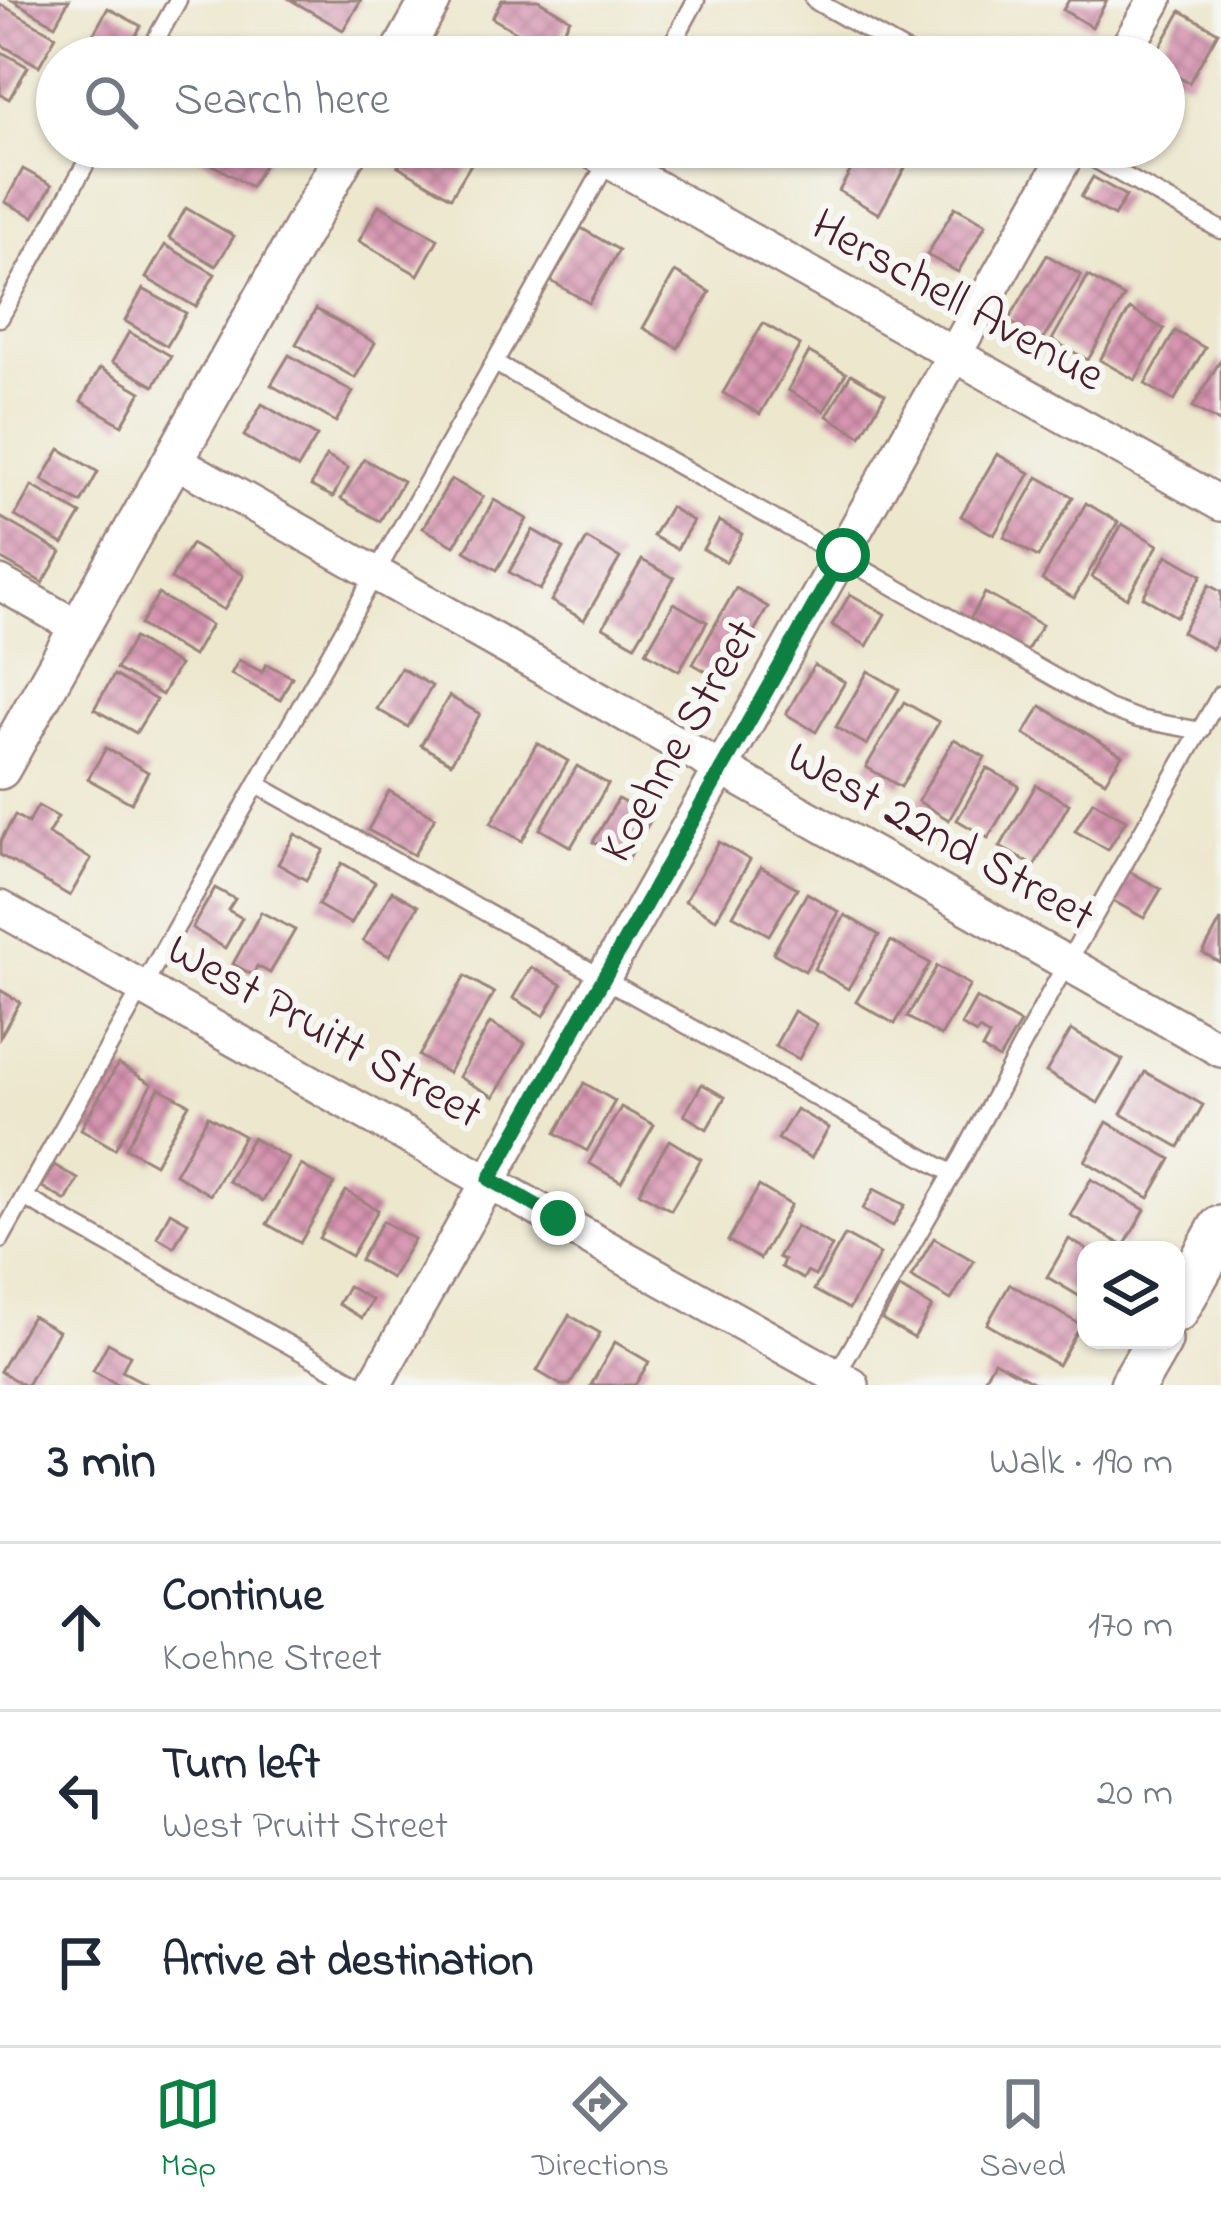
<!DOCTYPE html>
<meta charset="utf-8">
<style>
:root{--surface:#fff;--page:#f2f2f3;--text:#1f2937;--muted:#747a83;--line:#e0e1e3;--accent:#0b8043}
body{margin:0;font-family:"Indie Flower",sans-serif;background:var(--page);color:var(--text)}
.controls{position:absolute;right:36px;bottom:36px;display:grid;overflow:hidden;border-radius:24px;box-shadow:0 3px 9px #0004}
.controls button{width:108px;height:108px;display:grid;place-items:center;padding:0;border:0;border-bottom:3px solid var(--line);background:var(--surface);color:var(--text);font:60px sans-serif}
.stop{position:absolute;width:36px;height:36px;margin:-27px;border:9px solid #0b8043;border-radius:50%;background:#fff}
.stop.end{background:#0b8043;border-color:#fff;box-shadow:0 3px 12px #0008}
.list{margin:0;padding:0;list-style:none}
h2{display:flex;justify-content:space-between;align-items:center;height:156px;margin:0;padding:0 48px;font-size:51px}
h2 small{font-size:39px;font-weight:400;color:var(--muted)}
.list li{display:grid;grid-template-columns:78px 1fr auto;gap:36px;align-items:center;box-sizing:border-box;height:168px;padding:0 48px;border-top:3px solid var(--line)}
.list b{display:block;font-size:45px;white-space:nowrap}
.list p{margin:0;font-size:39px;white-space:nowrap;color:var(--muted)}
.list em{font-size:39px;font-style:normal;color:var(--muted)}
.icon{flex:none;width:66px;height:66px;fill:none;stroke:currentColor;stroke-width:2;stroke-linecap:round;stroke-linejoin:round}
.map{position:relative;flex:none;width:1221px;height:1385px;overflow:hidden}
.search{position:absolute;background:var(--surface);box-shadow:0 3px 9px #0004;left:36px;right:36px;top:36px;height:132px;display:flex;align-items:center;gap:30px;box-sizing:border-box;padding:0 42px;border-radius:66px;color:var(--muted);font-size:45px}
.sheet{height:660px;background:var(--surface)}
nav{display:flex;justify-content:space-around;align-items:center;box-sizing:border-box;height:168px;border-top:3px solid var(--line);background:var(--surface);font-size:33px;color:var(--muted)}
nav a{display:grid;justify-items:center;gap:6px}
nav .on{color:var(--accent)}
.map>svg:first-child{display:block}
</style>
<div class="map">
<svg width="1221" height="1385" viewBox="0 0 1221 1385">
<defs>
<pattern id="building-cross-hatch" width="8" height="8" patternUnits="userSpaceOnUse" patternTransform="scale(3)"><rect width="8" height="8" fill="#d694b0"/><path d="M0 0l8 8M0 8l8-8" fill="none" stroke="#b0788f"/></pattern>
</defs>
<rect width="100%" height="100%" fill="#f6f6f2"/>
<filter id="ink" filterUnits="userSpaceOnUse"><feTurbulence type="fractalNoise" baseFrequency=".00833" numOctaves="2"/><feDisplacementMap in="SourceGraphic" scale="24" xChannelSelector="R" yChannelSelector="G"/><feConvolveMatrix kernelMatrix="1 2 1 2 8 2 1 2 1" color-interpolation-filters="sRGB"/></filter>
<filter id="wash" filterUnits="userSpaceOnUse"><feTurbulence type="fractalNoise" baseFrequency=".004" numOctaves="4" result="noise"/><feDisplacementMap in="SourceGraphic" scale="48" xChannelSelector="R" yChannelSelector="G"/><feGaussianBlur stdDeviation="2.7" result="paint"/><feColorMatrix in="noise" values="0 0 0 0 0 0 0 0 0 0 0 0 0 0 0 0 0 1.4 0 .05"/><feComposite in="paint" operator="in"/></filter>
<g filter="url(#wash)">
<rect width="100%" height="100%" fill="#ece7cd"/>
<g id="blocks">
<!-- building -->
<g fill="url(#building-cross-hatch)">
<path d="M12 0H69L55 25Z"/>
<path d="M291 0H361L343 30Z"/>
<path d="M502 0H538L570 19 551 52 492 18Z"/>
<path d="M1069 0H1107L1092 27 1063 10Z"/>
<path d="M0 4 56 36 39 66 0 44Z"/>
<path d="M108 8 141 26 124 57H112L88 44Z"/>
<path d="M1181 11 1218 32 1189 83 1164 69V57H1154Z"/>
<path d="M0 51 28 67 9 99 0 94Z"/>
<path d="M194 147H259L270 154 251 187 191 152Z"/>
<path d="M409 147H442L471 164 451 197 398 166Z"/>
<path d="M777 147H820L810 165Z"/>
<path d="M864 147H894L911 157 879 214 839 191Z"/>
<path d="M23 169 52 185 34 217 5 202Z"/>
<path d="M1093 177 1126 196 1114 216 1081 197Z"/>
<path d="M379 205 438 239 418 275 359 241Z"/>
<path d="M955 207 986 224 958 272 927 255Z"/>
<path d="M186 208 234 236 216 266 169 238Z"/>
<path d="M581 228 619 250 589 303 551 281Z"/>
<path d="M165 245 215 274 196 307 146 278Z"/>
<path d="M1047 255 1081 275 1043 340 1008 321Z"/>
<path d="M675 272 710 292 678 348 643 328Z"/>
<path d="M1088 276 1124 297 1088 360 1052 340Z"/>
<path d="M143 289 186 313 167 346 125 321Z"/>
<path d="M316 309 375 343 355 378 296 344Z"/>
<path d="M1130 309 1164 329 1135 380 1100 360Z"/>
<path d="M763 323 800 345 760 414 723 393Z"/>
<path d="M1175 331 1205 348 1174 401 1145 384Z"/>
<path d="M129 332 171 356 154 386 112 362Z"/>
<path d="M809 352 846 373 824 411 788 390Z"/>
<path d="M289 355 353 392 336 422 271 385Z"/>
<path d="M1221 359V423L1193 407Z"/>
<path d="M100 368 141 392 122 425 81 401Z"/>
<path d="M851 374 885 394 861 436 827 416Z"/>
<path d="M262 404 317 436 298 468 244 436Z"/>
<path d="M60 449 98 472 81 503 42 480Z"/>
<path d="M997 454 1030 473 994 535 961 516Z"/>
<path d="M326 456 348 468 333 497 311 486Z"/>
<path d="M364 459 403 481 380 521 341 499Z"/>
<path d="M1038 477 1073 497 1038 557 1004 537Z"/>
<path d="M451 479 483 497 454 546 423 528Z"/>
<path d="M32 486 81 514 63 544 15 516Z"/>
<path d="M494 500 527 519 497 570 465 551Z"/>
<path d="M1086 503 1118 522 1074 598 1042 580Z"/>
<path d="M670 507 693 521 677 549 653 536Z"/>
<path d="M0 517 61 552 43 583 0 558Z"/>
<path d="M719 521 742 534 726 562 703 549Z"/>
<path d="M1122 524 1158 545 1127 598 1092 577Z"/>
<path d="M533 530 564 548 540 590 509 572Z"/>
<path d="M587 539 620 558 584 620 551 601Z"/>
<path d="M191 544 244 575 224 610 171 579Z"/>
<path d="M1167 555 1202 575 1177 617 1143 597Z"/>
<path d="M642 560 674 578 635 645 603 627Z"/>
<path d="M1209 585 1221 592V633L1212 649 1182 632Z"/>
<path d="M736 588 768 607 725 682 693 664Z"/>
<path d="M985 593 1042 625 1026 652 970 619Z"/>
<path d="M158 594 211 625 193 656 140 625Z"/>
<path d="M850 594 885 614 867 646 832 625Z"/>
<path d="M674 603 707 622 679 671 646 652Z"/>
<path d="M134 638 179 665 162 695 116 669Z"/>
<path d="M239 660 262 672 266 664 292 677 280 700 231 674Z"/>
<path d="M814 665 845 682 816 732 786 714Z"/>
<path d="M401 668 432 686 408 727 377 709Z"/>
<path d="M868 671 899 689 867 745 836 727Z"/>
<path d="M114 675 156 700 136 733 94 709Z"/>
<path d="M449 696 480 714 451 763 421 745Z"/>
<path d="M904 702 939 722 901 787 866 767Z"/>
<path d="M1041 706 1122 755 1105 781 1024 734Z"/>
<path d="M954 739 985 757 949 820 918 801Z"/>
<path d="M537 743 568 761 522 841 491 823Z"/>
<path d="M106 748 148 772 131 803 88 779Z"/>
<path d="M577 766 608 784 571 847 540 829Z"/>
<path d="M987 768 1019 786 988 838 957 820Z"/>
<path d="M1036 785 1069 804 1034 866 1000 847Z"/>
<path d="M389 791 435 817 414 855 368 830Z"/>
<path d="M618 799 652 818 627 861 593 842Z"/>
<path d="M1093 801 1126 820 1108 850 1075 831Z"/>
<path d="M38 806 58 817 48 834 91 859 70 896 0 855V842L15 815 28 823Z"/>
<path d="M295 834 324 850 306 880 278 864Z"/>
<path d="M719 842 750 860 716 919 685 901Z"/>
<path d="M342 863 375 882 351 924 318 905Z"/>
<path d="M761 867 797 888 769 935 733 915Z"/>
<path d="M1127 870 1161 889 1144 918 1110 899Z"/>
<path d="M215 888 235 899 228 910 242 918 225 948 192 928Z"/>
<path d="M392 891 418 906 389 956 363 941Z"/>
<path d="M807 893 839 912 805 971 773 953Z"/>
<path d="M261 912 295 930 270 973 257 966 253 975 233 964Z"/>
<path d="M845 915 879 935 848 989 814 969Z"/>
<path d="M1221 920V963L1203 953Z"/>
<path d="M891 941 930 963 895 1024 856 1002Z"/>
<path d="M937 966 970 985 941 1036 907 1017Z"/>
<path d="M531 967 562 985 544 1016 513 998Z"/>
<path d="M465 976 494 993 448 1073 419 1056Z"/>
<path d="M0 990 20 1002 0 1037Z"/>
<path d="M976 998 1020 1023 999 1059 982 1049 989 1036 979 1030 976 1034 961 1025Z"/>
<path d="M794 1011 817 1024 799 1059 775 1046Z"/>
<path d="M490 1023 525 1043 494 1097 459 1077Z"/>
<path d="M1071 1030 1123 1060 1098 1103 1046 1072Z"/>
<path d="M118 1064 152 1084 115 1149 81 1129Z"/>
<path d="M1145 1072 1203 1105 1179 1147 1121 1114Z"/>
<path d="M584 1083 615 1101 587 1151 556 1133Z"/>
<path d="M702 1084 725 1097 707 1129 684 1115Z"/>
<path d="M159 1088 189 1104 155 1164 126 1148Z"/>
<path d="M621 1107 654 1125 621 1182 589 1163Z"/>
<path d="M796 1109 829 1128 811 1158 778 1139Z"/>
<path d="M208 1116 244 1136 210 1195 175 1174Z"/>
<path d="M1107 1122 1171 1159 1149 1198 1085 1161Z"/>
<path d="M252 1138 288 1158 263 1201 228 1181Z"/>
<path d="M669 1140 701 1159 671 1210 639 1192Z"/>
<path d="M54 1165 78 1179 66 1201 42 1187Z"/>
<path d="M301 1165 334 1184 300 1243 267 1224Z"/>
<path d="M1091 1179 1145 1210 1124 1246 1070 1215Z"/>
<path d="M759 1186 791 1205 760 1259 728 1241Z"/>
<path d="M874 1189 905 1205 893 1226 863 1209Z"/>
<path d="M346 1191 378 1210 351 1256 319 1238Z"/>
<path d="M170 1212 188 1222 174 1247 157 1237Z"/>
<path d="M383 1221 414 1239 391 1278 360 1260Z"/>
<path d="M796 1226 832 1246 815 1276 807 1272 803 1279 781 1267 784 1260 778 1257Z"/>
<path d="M845 1235 880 1254 849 1309 814 1290Z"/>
<path d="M934 1238 974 1261 951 1300 911 1277Z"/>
<path d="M1069 1239 1086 1249V1300L1047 1277Z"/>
<path d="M1010 1284 1081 1325 1058 1365 987 1324Z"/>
<path d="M348 1286 372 1300 362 1318 338 1304Z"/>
<path d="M900 1288 932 1307 914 1338 882 1320Z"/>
<path d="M569 1315 600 1333 570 1385H561L537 1371Z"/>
<path d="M32 1316 58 1331 27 1385H23L0 1371Z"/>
<path d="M615 1342 649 1362 635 1385H591Z"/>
<path d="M108 1343 130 1355 122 1371 148 1385H119L93 1371Z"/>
<path d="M994 1361 1039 1385H981Z"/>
</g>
</g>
</g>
<g filter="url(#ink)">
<use href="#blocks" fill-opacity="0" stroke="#9b837c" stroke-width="3"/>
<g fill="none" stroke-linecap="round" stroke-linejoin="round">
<!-- service casing -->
<g stroke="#9b837c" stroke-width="21">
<g id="service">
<path d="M814 0 915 57"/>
<path d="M146 57 178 0"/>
<path d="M665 57 696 0"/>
<path d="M1073 147 1221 230"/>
<path d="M0 318 95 147"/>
<path d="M495 363C700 478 905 591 1108 708L1138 719 1201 731"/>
<path d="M258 785 953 1174"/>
<path d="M24 1197 361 1385"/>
<path d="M0 1240 609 159"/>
<path d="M834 1379 963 1156 1050 993 1221 694"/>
</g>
</g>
<!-- minor casing -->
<g stroke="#9b837c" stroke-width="38">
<g id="minor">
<path d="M1122 57 1155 0"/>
<path d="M584 147 1221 504"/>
<path d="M174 460 1221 1050"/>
<path d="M0 583 79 628"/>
<path d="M0 908 852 1385"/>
<path d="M374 1385 1071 147"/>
</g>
</g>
<!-- tertiary casing -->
<g stroke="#9b837c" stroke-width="44">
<g id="tertiary">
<path d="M399 57 431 0"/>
<path d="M0 769 349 147"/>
</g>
</g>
<!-- secondary casing -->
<g stroke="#9b837c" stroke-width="50">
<g id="secondary">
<path d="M1176 1309 1221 1229"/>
<path d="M1133 1385 1159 1340"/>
</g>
</g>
<!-- service -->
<use href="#service" stroke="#fff" stroke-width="16"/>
<!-- minor -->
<use href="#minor" stroke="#fff" stroke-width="33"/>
<!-- tertiary -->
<use href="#tertiary" stroke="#fff" stroke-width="39"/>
<!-- secondary -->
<use href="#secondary" stroke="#fff" stroke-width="45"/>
</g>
</g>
<g fill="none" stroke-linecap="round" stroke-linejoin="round" filter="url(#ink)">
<!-- route -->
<path stroke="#0b8043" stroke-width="15" d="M558 1218 490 1179 843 555"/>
</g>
<g text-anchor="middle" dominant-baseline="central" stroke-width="12" stroke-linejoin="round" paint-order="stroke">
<!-- street labels -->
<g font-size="48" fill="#4a1f2b" stroke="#f6f6f2">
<text transform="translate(957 302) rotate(29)">Herschell Avenue</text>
<text transform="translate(681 742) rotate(-60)">Koehne Street</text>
<text transform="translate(940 838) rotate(29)">West 22nd Street</text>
<text transform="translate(324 1033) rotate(29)">West Pruitt Street</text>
</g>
</g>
</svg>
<div class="controls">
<button><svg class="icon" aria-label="layers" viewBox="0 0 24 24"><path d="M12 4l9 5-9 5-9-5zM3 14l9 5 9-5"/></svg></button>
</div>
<div class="stop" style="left:843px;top:555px"></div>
<div class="stop end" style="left:558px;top:1218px"></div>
<div class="search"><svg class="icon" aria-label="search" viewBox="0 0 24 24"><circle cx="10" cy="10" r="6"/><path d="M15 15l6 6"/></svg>Search here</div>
</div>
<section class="sheet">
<h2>3 min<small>Walk · 190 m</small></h2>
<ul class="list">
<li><svg class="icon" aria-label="ahead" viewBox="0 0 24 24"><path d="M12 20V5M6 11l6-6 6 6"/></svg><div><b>Continue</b><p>Koehne Street</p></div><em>170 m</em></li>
<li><svg class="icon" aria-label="left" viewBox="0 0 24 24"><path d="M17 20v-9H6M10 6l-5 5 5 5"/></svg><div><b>Turn left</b><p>West Pruitt Street</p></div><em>20 m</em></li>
<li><svg class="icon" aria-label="arrive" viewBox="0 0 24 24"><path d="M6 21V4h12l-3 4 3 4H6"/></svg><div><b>Arrive at destination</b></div></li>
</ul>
</section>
<nav>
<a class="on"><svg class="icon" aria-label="map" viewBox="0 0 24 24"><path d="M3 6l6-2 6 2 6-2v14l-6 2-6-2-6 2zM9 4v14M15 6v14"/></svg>Map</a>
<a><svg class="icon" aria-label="directions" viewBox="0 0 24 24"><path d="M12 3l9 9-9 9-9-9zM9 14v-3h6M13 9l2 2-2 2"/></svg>Directions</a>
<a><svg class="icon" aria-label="saved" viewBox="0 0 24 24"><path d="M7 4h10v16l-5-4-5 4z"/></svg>Saved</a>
</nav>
